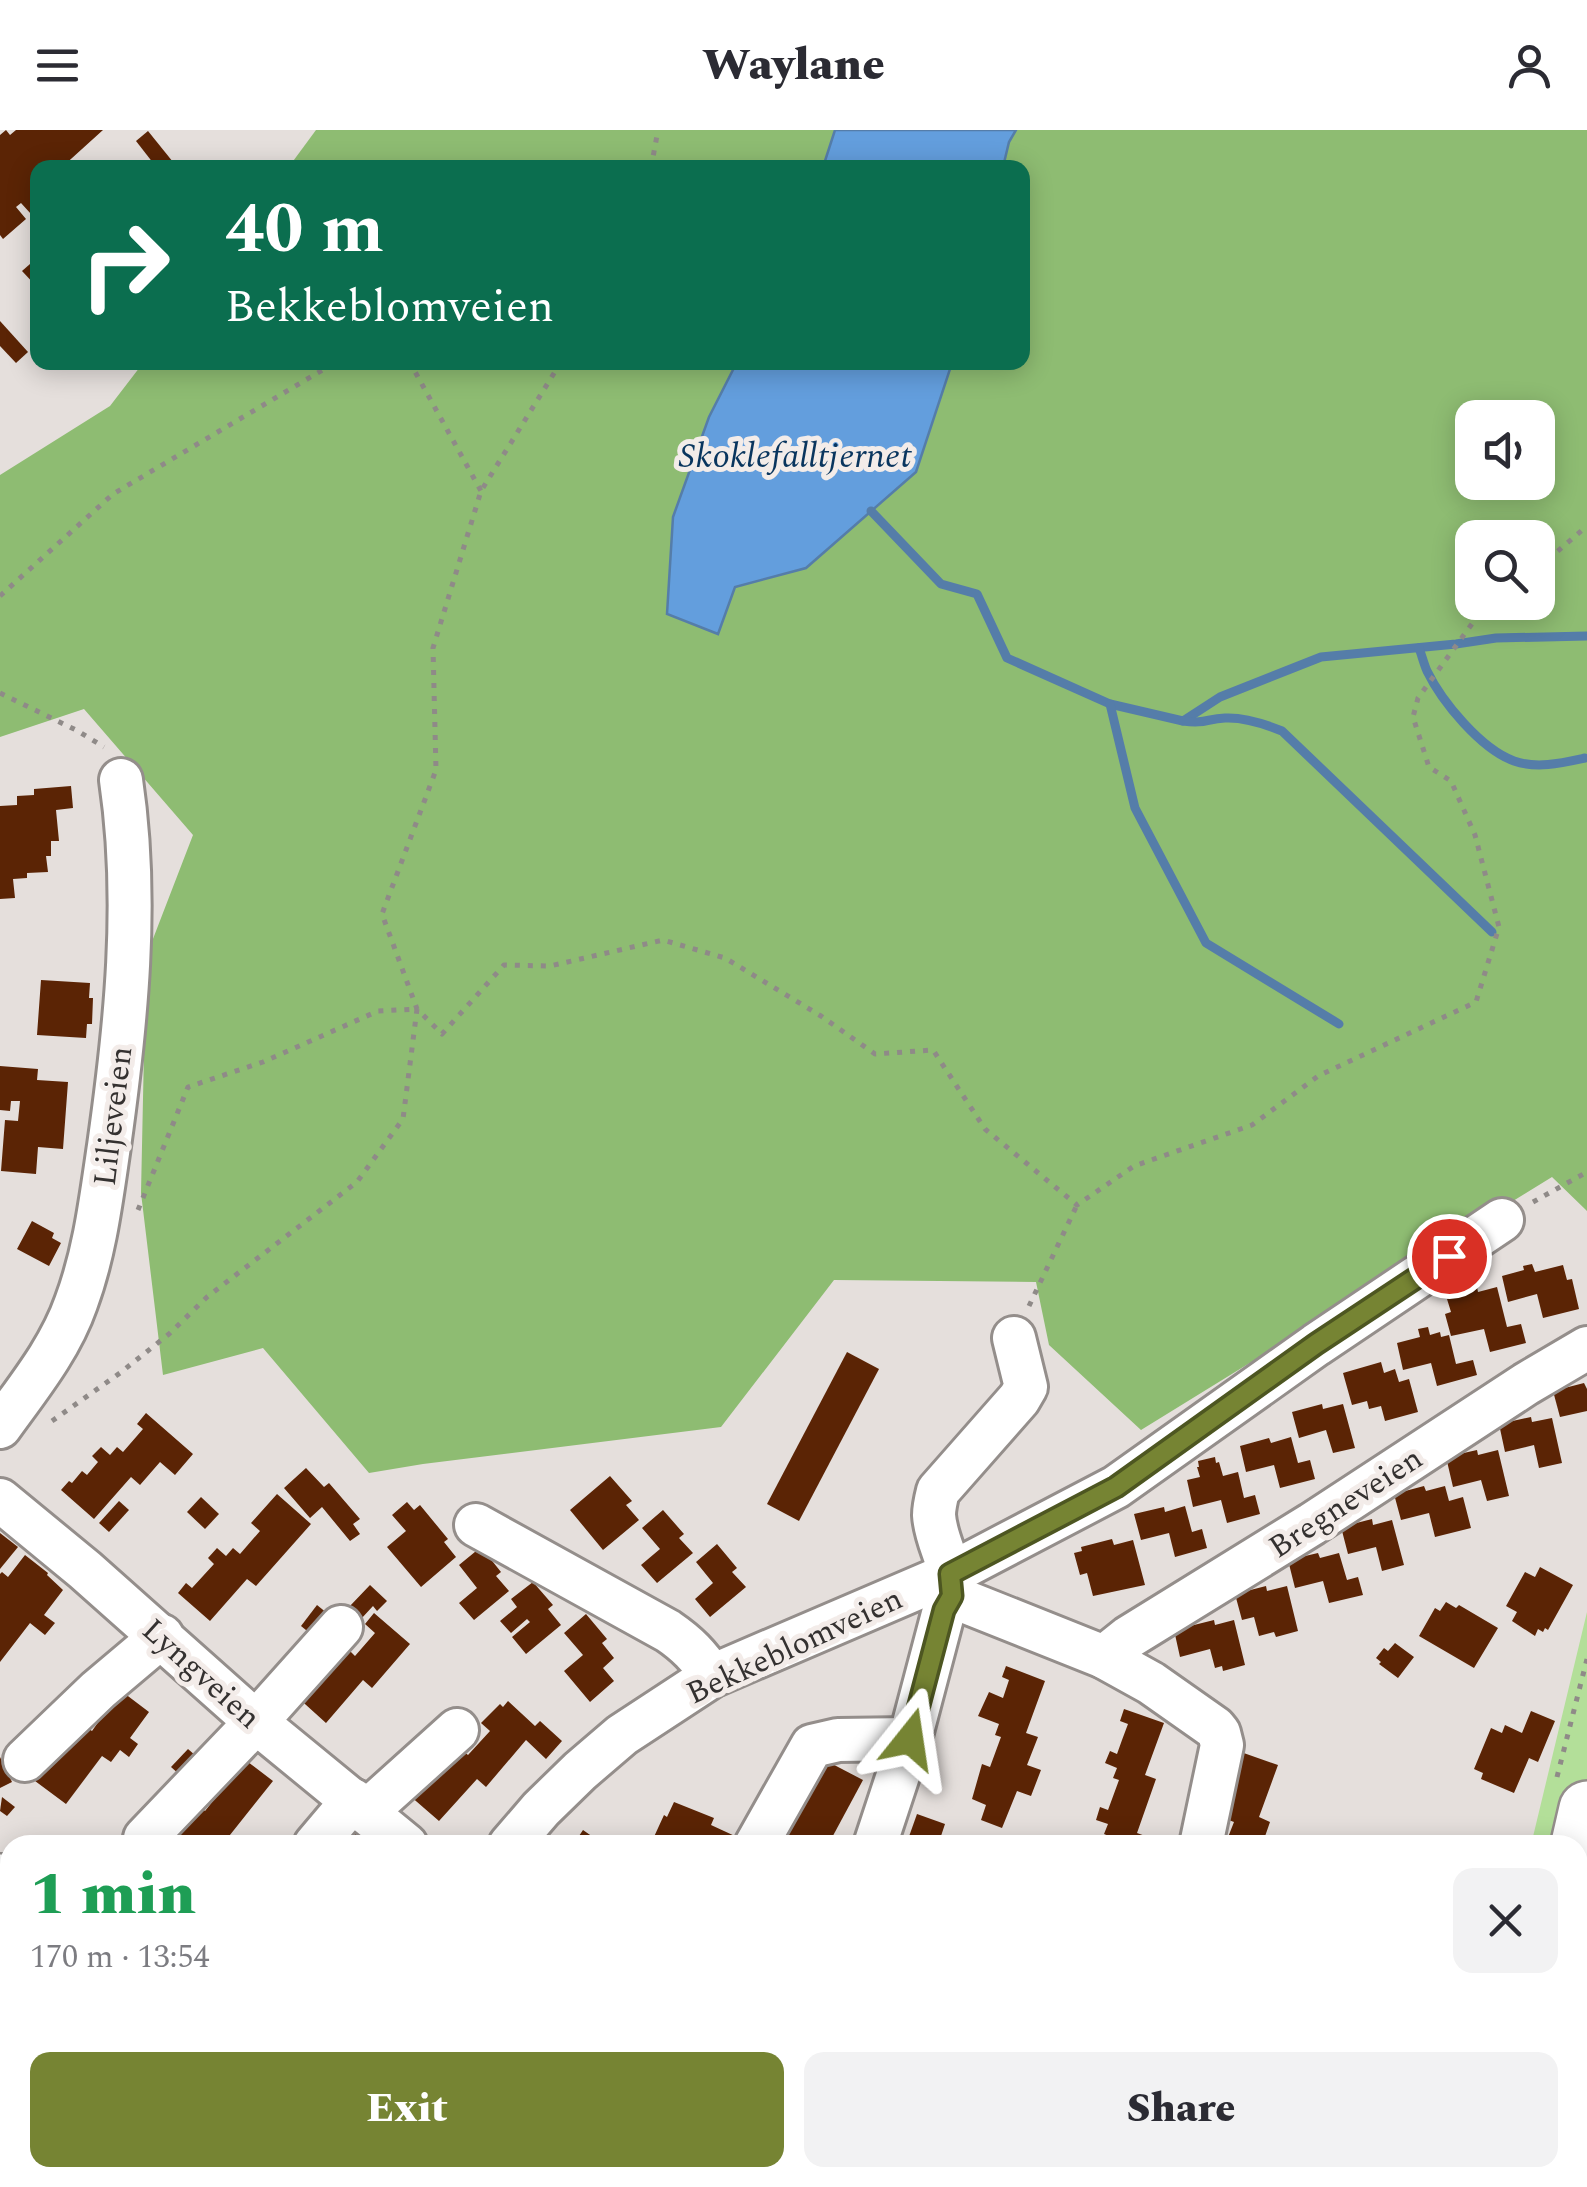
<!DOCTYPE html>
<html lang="en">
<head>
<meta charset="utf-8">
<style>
  :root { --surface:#fff; --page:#f2f2f3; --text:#2b2b33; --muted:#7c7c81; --accent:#768433 }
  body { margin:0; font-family:Spectral,serif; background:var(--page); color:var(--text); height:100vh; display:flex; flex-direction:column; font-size:38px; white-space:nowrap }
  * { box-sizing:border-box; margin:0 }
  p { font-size:32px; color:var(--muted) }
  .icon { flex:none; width:55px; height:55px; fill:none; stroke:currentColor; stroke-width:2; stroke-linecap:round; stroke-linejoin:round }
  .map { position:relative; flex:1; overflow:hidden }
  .details { position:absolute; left:0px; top:1705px; width:1588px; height:352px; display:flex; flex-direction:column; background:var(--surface); border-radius:30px 30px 0 0; box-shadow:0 5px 25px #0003 }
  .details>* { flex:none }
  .hud { position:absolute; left:30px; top:30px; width:1000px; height:210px; border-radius:20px; box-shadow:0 5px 25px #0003; background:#0b6e4f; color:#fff; overflow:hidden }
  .buttons { position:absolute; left:1455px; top:270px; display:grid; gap:20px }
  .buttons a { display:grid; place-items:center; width:100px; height:100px; border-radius:20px; background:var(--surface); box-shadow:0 5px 25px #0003; font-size:50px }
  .pin { position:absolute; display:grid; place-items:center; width:85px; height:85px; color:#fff; margin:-42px; border:5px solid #fff; border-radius:50%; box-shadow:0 2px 10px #0007 }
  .me { position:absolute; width:110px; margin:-55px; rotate:15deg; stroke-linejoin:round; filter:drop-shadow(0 0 8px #0008) }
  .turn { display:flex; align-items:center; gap:35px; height:210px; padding:0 30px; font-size:45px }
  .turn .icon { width:130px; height:130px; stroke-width:2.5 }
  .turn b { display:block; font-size:70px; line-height:85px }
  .round { display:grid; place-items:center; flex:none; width:105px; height:105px; border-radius:20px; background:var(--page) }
  .head { display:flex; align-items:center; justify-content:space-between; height:170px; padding:0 30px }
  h1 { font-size:60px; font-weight:800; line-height:75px; color:#1e9e55 }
  .button { display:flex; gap:20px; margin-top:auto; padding:20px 30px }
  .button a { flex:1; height:115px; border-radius:20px; background:var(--accent); color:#fff; font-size:40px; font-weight:800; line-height:115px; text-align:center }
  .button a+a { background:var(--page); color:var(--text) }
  header { display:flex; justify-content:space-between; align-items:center; height:130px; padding:0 30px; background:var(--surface); font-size:45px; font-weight:800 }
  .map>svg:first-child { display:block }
  .green { fill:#b3df99 }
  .forest { fill:#8ebc72; fill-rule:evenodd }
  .water { fill:#639edd; stroke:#557da9; stroke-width:2.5 }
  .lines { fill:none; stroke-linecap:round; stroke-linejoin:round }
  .stream { stroke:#557da9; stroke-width:9 }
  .building { fill:#5b2405 }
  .minor-casing { stroke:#948e8b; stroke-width:48 }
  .major-casing { stroke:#948e8b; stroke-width:60 }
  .path { stroke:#8f8a88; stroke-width:5; stroke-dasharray:5 8; stroke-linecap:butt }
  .minor { stroke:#fff; stroke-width:42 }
  .major { stroke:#fff; stroke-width:55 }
  .route-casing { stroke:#4d5621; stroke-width:25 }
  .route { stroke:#768433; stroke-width:18 }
  .labels { text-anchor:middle; stroke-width:10; stroke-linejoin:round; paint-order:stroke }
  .street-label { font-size:32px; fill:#343130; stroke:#f3ece9 }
  .water-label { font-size:35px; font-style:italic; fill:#09355e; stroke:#f3ece9 }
</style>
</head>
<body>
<header><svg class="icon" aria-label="menu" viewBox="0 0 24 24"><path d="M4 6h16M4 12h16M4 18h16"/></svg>Waylane<svg class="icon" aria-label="person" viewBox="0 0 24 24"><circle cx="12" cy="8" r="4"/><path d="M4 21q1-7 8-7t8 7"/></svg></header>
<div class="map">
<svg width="1587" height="2057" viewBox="0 0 1587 2057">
  <rect width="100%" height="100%" fill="#e5dfdc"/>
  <polygon class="green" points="1587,1482 1587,1847 1578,1902 1578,1715 1531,1715"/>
  <g class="forest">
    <polygon points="316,0 835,0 823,37 288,38"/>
    <path d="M 1016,0 L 1587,0 L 1587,1081 L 1552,1047 L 1141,1300 L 1049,1215 L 1036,1152 L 834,1150 L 721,1297 L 423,1334 L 369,1343 L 263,1218 L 163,1245 L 141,1063 L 146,827 L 193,705 L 84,579 L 0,607 L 0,345 L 110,276 L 143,233 L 737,233 L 709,287 L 673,387 L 667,483 L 735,457 L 806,438 L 916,342 L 952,233 L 1022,232 L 1022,38 L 1003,37 L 1009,12 ZM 1472,288 L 1538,288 L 1538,352 L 1472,352 ZM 1472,408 L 1538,408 L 1538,472 L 1472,472 Z"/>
  </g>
  <g class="water">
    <polygon points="835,0 1016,0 1009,12 1003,37 823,37"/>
    <polygon points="737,232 952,233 916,342 806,438 735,457 718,504 667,484 673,387 709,287"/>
  </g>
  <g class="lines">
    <g class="stream">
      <polyline points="871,381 941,454 977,464 1007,528 1110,574 1183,591 1220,567 1321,527 1456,514 1496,508 1587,506"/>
      <path d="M 1419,518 C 1422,526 1424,534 1427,541 C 1442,572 1481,619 1514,631 C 1537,639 1562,633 1585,628"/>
      <polyline points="1110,574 1135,678 1206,813 1339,894"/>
      <path d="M 1183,591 C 1205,594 1206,589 1225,588 C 1244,587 1265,594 1282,601 L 1492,802"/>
    </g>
  </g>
  <g class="building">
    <polygon points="6,0 10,5 16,0 103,0 61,38 38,38 38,79 31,84 21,73 16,77 26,89 3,109 0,105 0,5"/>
    <polygon points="148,1 173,32 167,38 157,38 136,11"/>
    <polygon points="38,127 38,158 22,141"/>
    <polygon points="0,191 28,222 16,233 0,216"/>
    <polygon points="71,656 73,678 56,680 59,711 51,711 51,726 46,726 48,742 27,743 27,748 13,749 15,768 0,769 0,676 17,675 17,666 34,665 34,659"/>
    <polygon points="41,850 90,853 89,868 93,868 92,894 87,894 86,908 37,905"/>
    <polygon points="0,936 38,939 37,950 68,952 63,1019 38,1017 36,1044 1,1041 5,990 18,991 20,971 11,971 10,981 0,980"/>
    <polygon points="32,1091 54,1103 52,1108 61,1113 49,1136 17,1119"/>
    <polygon points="1532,1134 1535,1142 1563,1135 1567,1150 1572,1149 1579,1179 1543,1188 1537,1164 1508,1172 1502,1146 1524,1140 1523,1136"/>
    <polygon points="1477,1157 1478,1162 1497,1157 1507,1197 1521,1194 1526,1213 1490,1222 1484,1199 1451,1206 1445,1184 1451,1182 1447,1169 1461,1165 1460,1161"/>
    <polygon points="1428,1197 1430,1205 1440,1202 1441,1207 1449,1205 1456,1234 1473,1230 1477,1245 1437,1256 1431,1233 1403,1240 1397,1213 1420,1207 1418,1199"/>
    <polygon points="847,1222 879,1239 799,1391 767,1374"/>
    <polygon points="1381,1232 1384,1243 1395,1239 1399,1252 1409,1249 1418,1282 1385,1291 1381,1276 1369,1279 1367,1271 1352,1275 1343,1243"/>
    <polygon points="1584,1253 1587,1259 1587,1281 1560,1287 1553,1261"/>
    <polygon points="1322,1274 1323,1279 1343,1274 1355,1318 1333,1323 1326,1300 1299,1308 1292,1282"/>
    <polygon points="146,1283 193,1324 175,1345 160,1332 140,1355 131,1347 94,1389 61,1360 69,1351 72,1353 82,1341 87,1345 98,1332 92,1326 101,1317 110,1325 117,1317 123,1322 143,1299 137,1294"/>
    <polygon points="1531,1287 1532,1292 1552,1288 1562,1333 1539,1338 1534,1315 1505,1322 1499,1294"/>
    <polygon points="1291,1307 1298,1333 1310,1330 1315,1349 1280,1358 1274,1335 1246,1342 1240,1316 1269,1308 1271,1313"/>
    <polygon points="1477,1320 1478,1325 1498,1320 1509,1366 1487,1371 1481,1350 1453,1357 1446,1327"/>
    <polygon points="1215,1327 1216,1333 1219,1332 1223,1346 1238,1342 1244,1368 1255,1365 1260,1384 1227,1393 1221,1370 1193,1377 1187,1350 1200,1347 1197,1337 1199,1337 1198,1331"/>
    <polygon points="306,1338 324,1357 329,1353 360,1389 353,1394 360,1404 350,1411 322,1377 310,1388 284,1358"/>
    <polygon points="610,1346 632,1371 626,1375 639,1390 603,1420 570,1380"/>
    <polygon points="1424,1356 1426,1361 1445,1356 1449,1371 1463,1367 1471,1398 1435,1407 1429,1383 1401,1390 1394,1364"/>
    <polygon points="277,1364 311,1394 256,1456 247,1449 210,1491 178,1463 186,1453 192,1458 214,1434 208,1428 217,1418 226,1426 233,1418 240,1424 260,1401 251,1393"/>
    <polygon points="201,1367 219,1384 205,1399 187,1382"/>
    <polygon points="119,1371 129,1380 109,1402 99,1393"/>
    <polygon points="407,1372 414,1380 420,1375 448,1409 444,1412 456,1427 421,1457 387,1417 406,1401 392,1385"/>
    <polygon points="1185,1376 1192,1402 1202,1399 1207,1418 1175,1427 1169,1403 1141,1410 1134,1384 1164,1377 1165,1382"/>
    <polygon points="663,1380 684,1404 679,1408 693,1423 657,1453 641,1435 660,1419 642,1398"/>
    <polygon points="1372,1389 1373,1395 1392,1390 1404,1435 1382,1441 1376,1417 1348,1424 1341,1397"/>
    <polygon points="0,1403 18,1417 0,1439"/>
    <polygon points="1112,1409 1114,1415 1133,1410 1145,1455 1093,1466 1087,1443 1080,1445 1074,1423 1082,1421 1081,1417"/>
    <polygon points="717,1414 737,1438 732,1442 746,1457 710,1487 695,1469 713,1453 696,1432"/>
    <polygon points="481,1417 501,1442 496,1446 509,1461 474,1490 459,1473 477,1458 459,1435"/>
    <polygon points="1318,1423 1320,1428 1339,1423 1347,1450 1358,1447 1363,1465 1329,1473 1323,1451 1295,1458 1288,1430"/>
    <polygon points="25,1425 48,1443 47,1445 63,1460 44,1485 55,1493 45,1505 30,1493 0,1532 0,1444 2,1442 8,1447"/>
    <polygon points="1540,1437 1573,1455 1548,1500 1545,1498 1543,1502 1538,1499 1535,1506 1512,1491 1517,1482 1506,1476 1525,1442 1535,1447"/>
    <polygon points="533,1452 553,1475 548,1479 561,1495 526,1524 512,1507 530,1492 527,1489 511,1503 500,1491 517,1477 511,1469"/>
    <polygon points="370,1455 387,1471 377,1481 373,1476 361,1489 349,1477"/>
    <polygon points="1266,1456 1267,1461 1287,1456 1298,1501 1276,1507 1274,1502 1259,1506 1254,1487 1242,1490 1235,1464"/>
    <polygon points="1446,1472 1456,1478 1459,1475 1498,1498 1474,1538 1419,1506 1435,1478 1440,1481"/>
    <polygon points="317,1475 333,1488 317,1509 301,1496"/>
    <polygon points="374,1483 410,1514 372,1558 363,1550 326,1593 295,1565 332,1521 343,1530 350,1521 355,1526 375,1503 365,1494"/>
    <polygon points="586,1484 607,1509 602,1513 614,1528 603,1538 614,1551 590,1572 564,1541 583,1525 564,1503"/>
    <polygon points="1214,1490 1215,1495 1234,1490 1245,1535 1223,1541 1222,1536 1215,1538 1210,1519 1180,1527 1174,1500"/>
    <polygon points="1395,1513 1414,1527 1398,1548 1379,1534 1381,1532 1376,1528 1384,1518 1388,1521"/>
    <polygon points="1006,1536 1045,1551 1026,1603 1038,1607 1027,1635 1041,1640 1031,1666 1017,1661 1002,1698 981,1690 986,1675 972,1669 982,1634 990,1637 1001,1607 995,1605 999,1594 978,1586 989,1562 1003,1568 1009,1550 1002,1547"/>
    <polygon points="116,1557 149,1582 130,1608 138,1614 129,1627 120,1620 111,1632 102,1626 66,1674 31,1648 39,1637 46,1642 67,1613 85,1596 92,1601 113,1571"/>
    <polygon points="508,1571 535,1596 540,1591 562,1611 546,1629 526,1610 486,1657 477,1649 439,1691 409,1665 463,1621 468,1625 490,1601 481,1593 500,1574 503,1577"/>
    <polygon points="1124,1579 1164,1593 1145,1645 1156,1649 1137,1703 1148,1707 1145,1715 1108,1715 1111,1707 1104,1704 1108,1694 1096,1690 1100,1677 1108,1680 1119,1650 1113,1648 1117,1638 1105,1633 1110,1621 1117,1624 1122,1610 1128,1594 1120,1591"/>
    <polygon points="1531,1581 1555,1591 1538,1632 1529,1628 1514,1663 1481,1649 1483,1643 1474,1639 1491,1598 1502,1603 1505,1595 1522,1603"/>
    <polygon points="188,1619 204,1633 188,1652 171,1637"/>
    <polygon points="1238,1621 1278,1635 1259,1687 1270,1692 1262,1715 1225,1715 1234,1692 1226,1689 1231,1666 1242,1635 1234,1632"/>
    <polygon points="817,1626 863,1650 828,1715 780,1715"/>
    <polygon points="0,1627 12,1652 0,1658"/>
    <polygon points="244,1629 273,1651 222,1715 213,1709 208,1715 164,1715 197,1674 205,1681 224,1657 216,1651"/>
    <polygon points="2,1667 15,1677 7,1686 0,1681"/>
    <polygon points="674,1672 714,1688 711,1695 737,1707 733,1715 667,1715 653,1709 664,1685 667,1687"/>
    <polygon points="917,1684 945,1694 938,1715 906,1715"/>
    <polygon points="358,1698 381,1715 345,1715"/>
    <polygon points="583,1700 603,1714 606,1709 616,1715 573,1715"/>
    <polygon points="0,1797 10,1802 7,1813 10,1814 10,1821 8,1826 0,1823"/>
    <polygon points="2,1839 10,1843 8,1983 0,1979 0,1887 7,1872 0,1868 0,1845"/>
    <polygon points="341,2048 386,2048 382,2057 343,2057"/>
    <polygon points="1093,2048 1179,2048 1182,2057 1085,2057 1084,2052"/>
    <polygon points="1310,2048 1396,2048 1400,2057 1291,2057"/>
  </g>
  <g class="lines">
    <defs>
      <g id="minor">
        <path d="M 0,1297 C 28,1258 60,1219 76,1173 C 95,1122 101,1070 109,1016 C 126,896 139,771 121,650"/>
        <polyline points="0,1370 85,1440 256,1592 406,1715"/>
        <path d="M 476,1395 L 668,1501 C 687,1514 699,1526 712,1546"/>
        <polyline points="951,1466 1104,1527 1151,1553 1215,1598 1219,1603 1222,1615 1201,1715"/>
        <polyline points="1104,1527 1129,1507 1312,1394 1526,1254 1587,1218"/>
        <polyline points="25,1630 98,1560 162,1506"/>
        <polyline points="366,1682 457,1600"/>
        <polyline points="145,1708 256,1592 341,1497"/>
        <polyline points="315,1715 353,1670"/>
        <polyline points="510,1715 541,1679 580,1641 622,1605 712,1546 950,1444 1116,1357 1316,1215 1502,1090"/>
        <polyline points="756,1715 812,1616 838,1610 910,1609"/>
        <path d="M 875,1715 L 910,1609 L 944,1480 C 963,1444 936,1420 934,1385 C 934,1377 936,1369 938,1361 L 1019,1269 L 1026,1257 L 1014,1208"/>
        <polyline points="1578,1795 1587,1796"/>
        <polyline points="0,2017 10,2035"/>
        <polyline points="91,2057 96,2048"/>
        <polyline points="334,2057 338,2048"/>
        <polyline points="554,2057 562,2048"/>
        <polyline points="980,2057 991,2048"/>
        <polyline points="1245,2057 1248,2048"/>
      </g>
      <g id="major">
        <polyline points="1578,1718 1587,1679"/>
        <polyline points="0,1752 10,1757"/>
        <polyline points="662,2048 683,2057"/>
        <polyline points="1495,2057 1497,2048"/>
      </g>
    </defs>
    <use href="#minor" class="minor-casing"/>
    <use href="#major" class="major-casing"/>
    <g class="path">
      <polyline points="651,38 658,0"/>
      <polyline points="393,232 413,238 481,361"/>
      <polyline points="561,232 481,361 433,518 436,640 382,784 417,879 442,904 504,835 550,836 663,810 725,828 821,886 875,924 933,920 985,999 1077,1075 1134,1036 1252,995 1318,946 1476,872 1499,797 1475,705 1451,651 1429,637 1413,587 1418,568 1474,491 1496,472"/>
      <polyline points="1538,438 1587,396"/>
      <polyline points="0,466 113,364 336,232"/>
      <polyline points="0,563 76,600 104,617"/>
      <polyline points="1533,1072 1587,1042"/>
      <polyline points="138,1080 188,957 263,932 378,881 417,879"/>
      <polyline points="1029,1176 1077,1075"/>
      <polyline points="52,1291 120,1243 169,1204 207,1167 357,1052 403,989 417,879"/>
      <polyline points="1557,1647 1587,1529"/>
      <polyline points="0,1833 10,1830"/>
      <polyline points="1578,1908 1587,1904"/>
      <polyline points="1062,2048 1064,2057"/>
    </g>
    <use href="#minor" class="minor"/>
    <use href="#major" class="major"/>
  </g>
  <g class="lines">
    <defs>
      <polyline id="route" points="910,1609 944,1480 952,1466 950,1444 1116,1357 1316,1214 1449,1126"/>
    </defs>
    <use href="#route" class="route-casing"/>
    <use href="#route" class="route"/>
  </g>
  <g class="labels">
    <g class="street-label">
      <text transform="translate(112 986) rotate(-83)" y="11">Liljeveien</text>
      <text transform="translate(1345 1372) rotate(-33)" y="11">Bregneveien</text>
      <text transform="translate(794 1515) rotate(-25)" y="11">Bekkeblomveien</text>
      <text transform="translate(202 1543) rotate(42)" y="11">Lyngveien</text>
    </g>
    <g class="water-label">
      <text x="795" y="337">Skoklefalltjernet</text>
    </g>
  </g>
</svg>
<div class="buttons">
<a><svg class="icon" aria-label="sound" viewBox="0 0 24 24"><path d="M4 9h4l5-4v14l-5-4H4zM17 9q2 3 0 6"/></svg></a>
<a><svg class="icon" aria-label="search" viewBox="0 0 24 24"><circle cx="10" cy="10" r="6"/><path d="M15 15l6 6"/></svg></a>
</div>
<div class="pin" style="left:1449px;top:1126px;background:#d93025"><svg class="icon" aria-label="arrive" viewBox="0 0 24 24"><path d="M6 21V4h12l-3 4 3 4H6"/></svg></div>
<svg class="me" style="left:910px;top:1609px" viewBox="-20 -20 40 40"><path d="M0-17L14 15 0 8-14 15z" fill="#768433" stroke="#fff" stroke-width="4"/></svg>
<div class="hud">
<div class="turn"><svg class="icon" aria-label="right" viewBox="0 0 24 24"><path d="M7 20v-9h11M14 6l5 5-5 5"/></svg><div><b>40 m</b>Bekkeblomveien</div></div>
</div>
<section class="details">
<div class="head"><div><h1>1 min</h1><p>170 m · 13:54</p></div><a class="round"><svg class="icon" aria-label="close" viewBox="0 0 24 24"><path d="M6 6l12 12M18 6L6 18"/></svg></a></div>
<div class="button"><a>Exit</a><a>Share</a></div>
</section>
</div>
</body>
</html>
